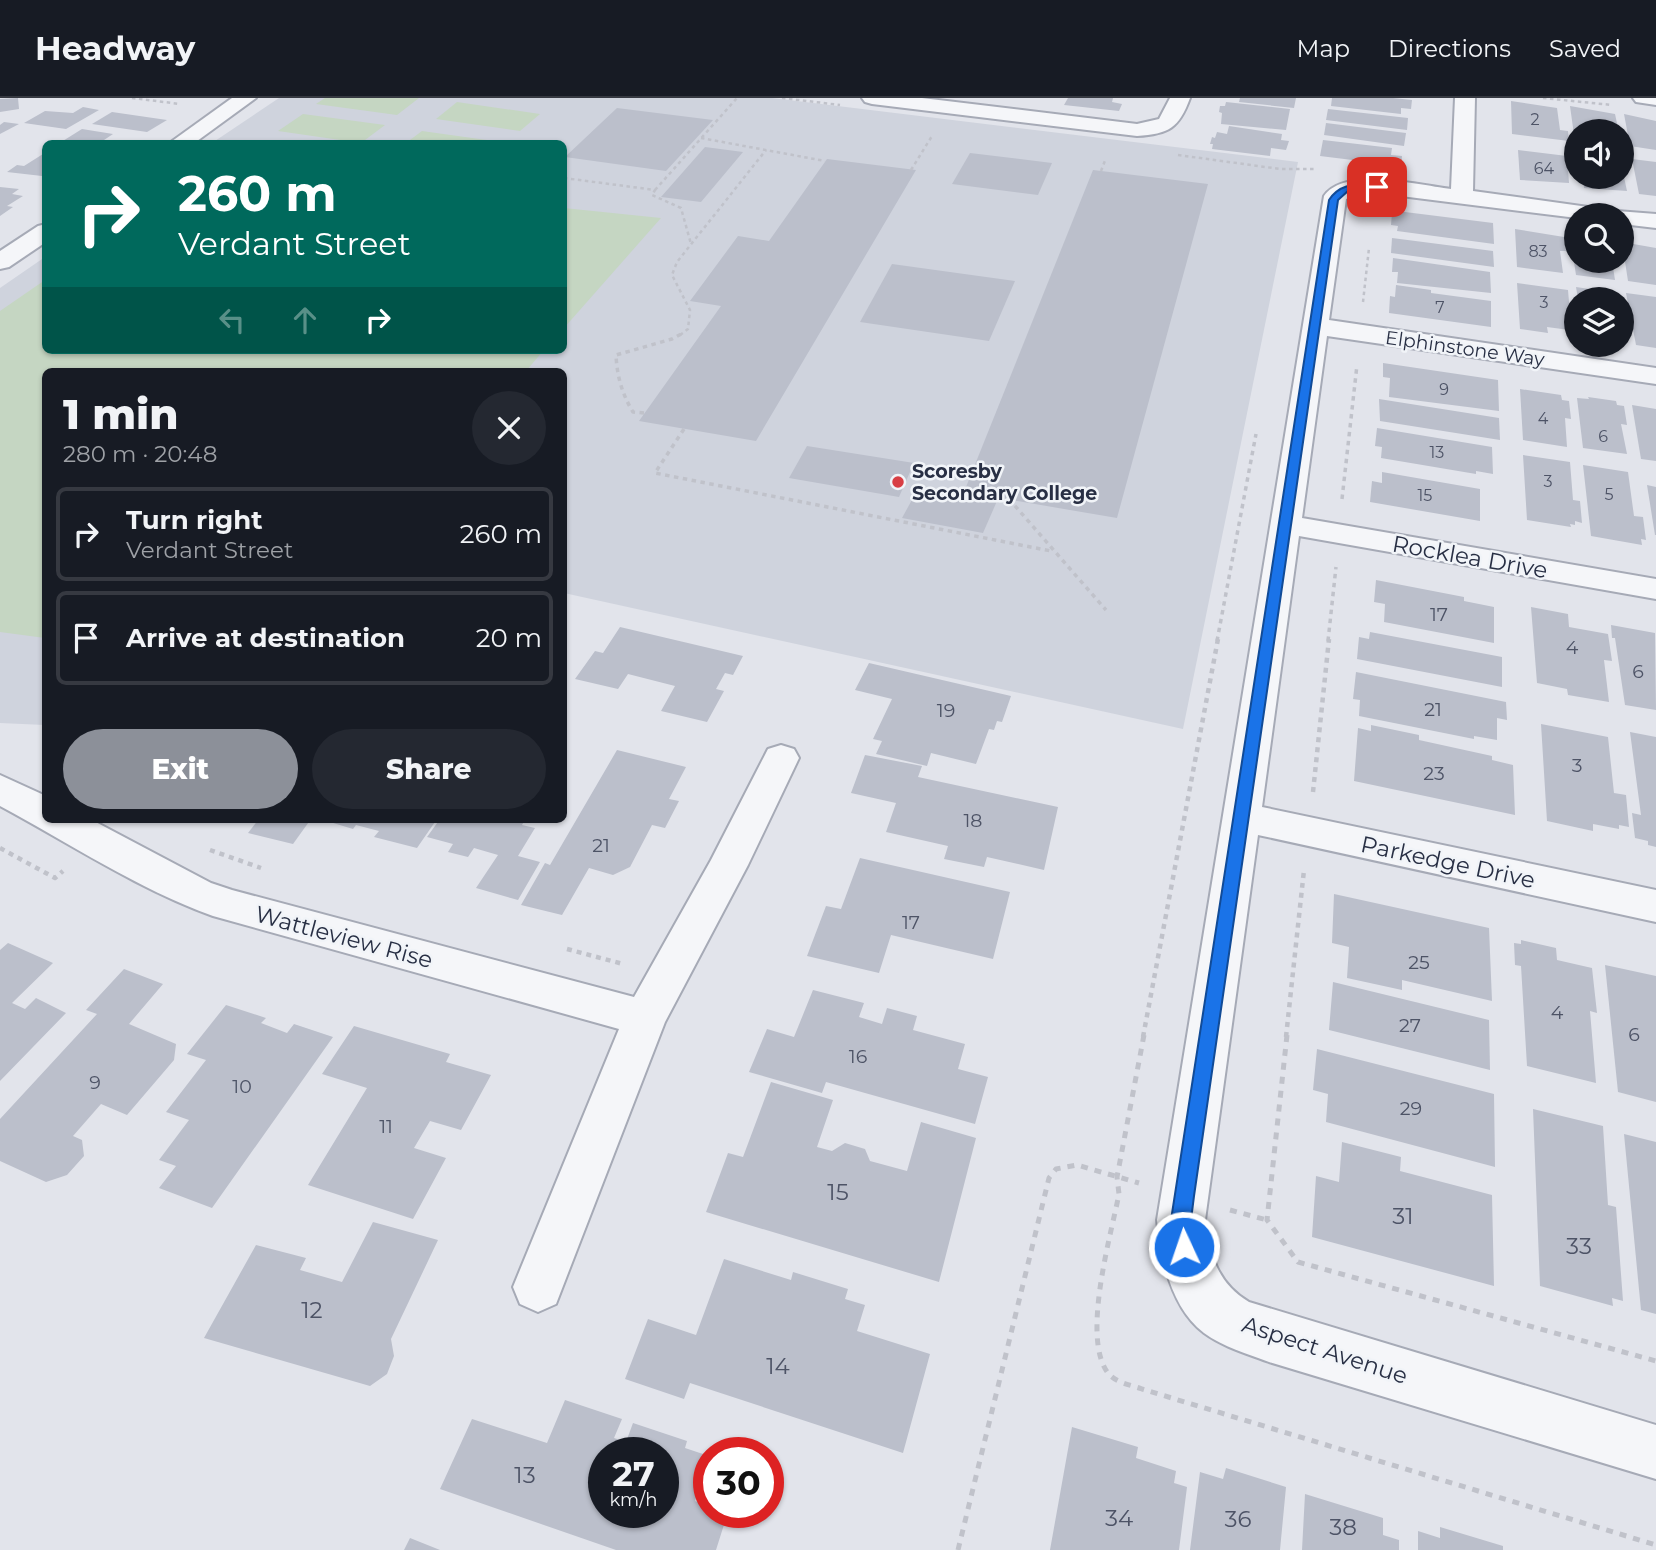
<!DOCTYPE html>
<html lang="en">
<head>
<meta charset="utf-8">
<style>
  :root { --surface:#171b24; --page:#242831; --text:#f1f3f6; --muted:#9ea1a6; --line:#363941; --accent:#8c9099 }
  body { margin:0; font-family:Montserrat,sans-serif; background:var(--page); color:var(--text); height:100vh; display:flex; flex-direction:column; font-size:26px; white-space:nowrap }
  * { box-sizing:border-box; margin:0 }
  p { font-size:23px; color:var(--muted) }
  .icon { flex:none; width:38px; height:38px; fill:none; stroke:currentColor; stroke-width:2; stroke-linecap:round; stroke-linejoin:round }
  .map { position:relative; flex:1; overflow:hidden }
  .panel { position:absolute; left:42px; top:270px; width:525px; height:455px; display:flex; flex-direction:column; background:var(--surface); border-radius:10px; box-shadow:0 2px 5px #0004 }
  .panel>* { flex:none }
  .top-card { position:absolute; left:42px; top:42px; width:525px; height:214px; border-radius:10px; box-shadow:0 2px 5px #0004; background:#00695c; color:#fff; overflow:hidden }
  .tools { position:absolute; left:1564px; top:21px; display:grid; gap:14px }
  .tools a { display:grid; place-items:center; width:70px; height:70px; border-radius:50%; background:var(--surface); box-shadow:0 2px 5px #0004; font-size:35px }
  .speed { position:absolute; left:588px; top:1339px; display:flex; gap:14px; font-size:35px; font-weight:700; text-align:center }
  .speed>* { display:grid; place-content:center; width:91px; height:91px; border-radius:50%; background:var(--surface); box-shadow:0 2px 5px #0004; line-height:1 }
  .speed small { font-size:18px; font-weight:400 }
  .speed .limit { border:10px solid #d22; background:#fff; color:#111 }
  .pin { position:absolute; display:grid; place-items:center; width:60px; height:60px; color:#fff; margin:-30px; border-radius:14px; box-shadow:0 4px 10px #0006 }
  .me { position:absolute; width:77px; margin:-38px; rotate:357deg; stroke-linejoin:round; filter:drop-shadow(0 0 5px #0008) }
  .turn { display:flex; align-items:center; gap:24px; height:147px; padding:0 21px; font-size:32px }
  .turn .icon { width:91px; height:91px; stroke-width:2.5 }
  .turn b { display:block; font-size:49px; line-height:60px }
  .lanes { display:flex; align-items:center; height:66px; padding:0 21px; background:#0003; justify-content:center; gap:35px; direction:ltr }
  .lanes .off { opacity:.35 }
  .round { display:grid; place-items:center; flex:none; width:74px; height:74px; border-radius:37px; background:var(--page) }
  .summary { display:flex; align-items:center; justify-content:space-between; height:119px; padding:0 21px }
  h1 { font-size:42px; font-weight:800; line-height:52px }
  .cta { display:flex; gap:14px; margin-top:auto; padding:14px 21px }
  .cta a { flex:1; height:80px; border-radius:42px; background:var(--accent); color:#fff; font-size:28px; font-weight:800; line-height:80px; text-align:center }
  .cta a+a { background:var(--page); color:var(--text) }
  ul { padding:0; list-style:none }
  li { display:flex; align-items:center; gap:21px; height:94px; margin:0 14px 10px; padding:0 7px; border:4px solid var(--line); border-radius:10px }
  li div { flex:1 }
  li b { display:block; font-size:26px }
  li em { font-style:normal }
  header { display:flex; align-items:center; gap:42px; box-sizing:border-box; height:98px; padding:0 35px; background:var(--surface); border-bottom:2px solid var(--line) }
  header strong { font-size:33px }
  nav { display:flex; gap:38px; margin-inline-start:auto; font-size:24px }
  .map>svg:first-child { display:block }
  .built { fill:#cfd3dd }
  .green { fill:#c5d6c2 }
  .building { fill:#bbbfcb; fill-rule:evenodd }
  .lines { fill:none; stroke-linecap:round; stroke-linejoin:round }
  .minor-casing { stroke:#a6aab6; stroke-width:4 }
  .path-far3 { stroke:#c0c2ca; stroke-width:2.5; stroke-dasharray:3.5 3.5; stroke-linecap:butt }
  .path-far2 { stroke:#c0c2ca; stroke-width:3.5; stroke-dasharray:4.5 4.5; stroke-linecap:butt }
  .path-far1 { stroke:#c0c2ca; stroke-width:4.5; stroke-dasharray:5 5; stroke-linecap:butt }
  .path { stroke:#c0c2ca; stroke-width:5; stroke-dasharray:7 7; stroke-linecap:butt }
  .minor { fill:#f5f6f9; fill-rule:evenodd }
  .route { fill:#1a73e8; stroke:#114b97; stroke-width:2 }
  .poi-dot { fill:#d83e44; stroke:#f1f4f8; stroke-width:2.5 }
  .labels { text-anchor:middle; stroke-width:5; stroke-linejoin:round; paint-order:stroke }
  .far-number-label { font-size:16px; fill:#4d5366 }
  .far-street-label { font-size:19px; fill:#282f44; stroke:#f1f4f8 }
  .far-poi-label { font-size:19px; font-weight:bold; fill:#282f44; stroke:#f1f4f8; text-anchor:start }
  .number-label { font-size:19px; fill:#4d5366 }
  .street-label { font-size:23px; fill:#282f44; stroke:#f1f4f8 }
  .near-number-label { font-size:23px; fill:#4d5366 }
</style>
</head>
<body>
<header>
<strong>Headway</strong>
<nav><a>Map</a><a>Directions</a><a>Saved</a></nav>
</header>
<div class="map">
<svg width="1656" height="1452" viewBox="0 0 1656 1452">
  <rect width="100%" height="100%" fill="#e2e4eb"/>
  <polygon class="built" points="279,0 772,0 1298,64 1183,631 564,495 564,273 46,273 45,627 0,625 0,190 45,159 46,252 564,252 564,46 212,45"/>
  <g class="green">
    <polygon points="325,0 419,0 397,17 316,6"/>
    <polygon points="457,4 540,16 520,33 436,21"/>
    <polygon points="303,16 385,27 361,45 278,33"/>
    <polygon points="422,33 508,45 406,45"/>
    <polygon points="564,110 661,120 564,230"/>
    <polygon points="45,182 46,252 544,252 526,273 46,273 45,540 0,534 0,213"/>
  </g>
  <g class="building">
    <polygon points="18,0 19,11 0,14 0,1"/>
    <polygon points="1068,0 1113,0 1112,4 1122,6 1119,13 1064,7"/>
    <polygon points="1240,0 1296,0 1294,10 1239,4"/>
    <polygon points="1332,0 1393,0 1412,2 1411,11 1401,10 1401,16 1331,8"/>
    <polygon points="1511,3 1557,10 1560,32 1568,33 1569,43 1512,36"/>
    <polygon points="1226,4 1290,11 1286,32 1221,26 1222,15 1219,14 1220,8 1225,8"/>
    <polygon points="1570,8 1615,16 1618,30 1614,30 1614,33 1577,33 1575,44"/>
    <polygon points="83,9 99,12 66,31 24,25 45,13 73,15"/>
    <polygon points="617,10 713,22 666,73 565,59"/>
    <polygon points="1328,11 1408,20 1407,32 1326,22"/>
    <polygon points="112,14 167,22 147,34 92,26"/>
    <polygon points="1624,16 1656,23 1656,52 1630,48"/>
    <polygon points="4,24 19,26 0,36 0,27"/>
    <polygon points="1326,25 1406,35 1404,48 1324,37"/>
    <polygon points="1229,28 1282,36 1281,42 1289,43 1286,52 1271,50 1270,58 1212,51 1213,46 1210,46 1212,39 1215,40 1217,34 1227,36"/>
    <polygon points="82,31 113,36 98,46 58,46"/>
    <polygon points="1323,42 1392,50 1391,57 1402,58 1401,68 1320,58"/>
    <polygon points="705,49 743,54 701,104 661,99"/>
    <polygon points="1518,52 1567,58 1569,85 1520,82"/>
    <polygon points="970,55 1052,65 1038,97 952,86"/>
    <polygon points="43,56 46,75 42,78 7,74 17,67 24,68"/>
    <polygon points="827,61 916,72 756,343 639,323 721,208 690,203 738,138 769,143"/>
    <polygon points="1632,61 1656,64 1656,98 1639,96"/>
    <polygon points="1093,72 1208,86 1117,420 964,394"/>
    <polygon points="1583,79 1624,79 1627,93 1584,90"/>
    <polygon points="0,89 19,91 12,96 23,98 7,108 13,109 0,118"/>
    <polygon points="1397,113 1493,125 1494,146 1397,133 1398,128 1391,127 1392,115 1397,116"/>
    <polygon points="1515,131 1564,139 1566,153 1560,153 1563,175 1517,169"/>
    <polygon points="1570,138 1577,139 1577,163 1612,163 1615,182 1576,177"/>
    <polygon points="1392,140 1493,153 1494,169 1391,155"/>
    <polygon points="1622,144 1656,150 1656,187 1628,183"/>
    <polygon points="1393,160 1490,174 1491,195 1397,185 1398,174 1392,174"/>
    <polygon points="892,166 1015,183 989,243 860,224"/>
    <polygon points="1517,185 1568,192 1570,216 1575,217 1577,233 1547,229 1548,235 1520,231"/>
    <polygon points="1396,187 1431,192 1431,195 1491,203 1491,229 1389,215 1390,198 1395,199"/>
    <polygon points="1576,189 1617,195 1618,201 1578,201"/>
    <polygon points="1626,195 1656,199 1656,250 1636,247"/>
    <polygon points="1383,265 1498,282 1499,313 1389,299 1390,280 1383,279"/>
    <polygon points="1520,291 1561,297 1562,302 1569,303 1571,321 1565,320 1567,349 1523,342"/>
    <polygon points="1588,299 1616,303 1617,307 1624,308 1627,327 1621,326 1627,356 1583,350 1577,300 1589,301"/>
    <polygon points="1379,301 1499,320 1500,342 1380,323"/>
    <polygon points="1632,307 1656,311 1656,363 1641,361"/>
    <polygon points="1377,330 1492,349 1493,376 1476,373 1476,376 1381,360 1382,349 1375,348"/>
    <polygon points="807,348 914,365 899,399 789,380"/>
    <polygon points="1523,357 1570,364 1573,402 1580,403 1582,425 1575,423 1575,427 1570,426 1571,429 1527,422"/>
    <polygon points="1583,367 1628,374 1634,418 1643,419 1646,442 1641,441 1642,447 1591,438"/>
    <polygon points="1382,374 1480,391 1480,423 1370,404 1372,383 1382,385"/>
    <polygon points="1647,387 1656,389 1656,437 1655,437"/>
    <polygon points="919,389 997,403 983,435 902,420"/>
    <polygon points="1376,482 1464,499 1464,503 1494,509 1494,545 1384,524 1385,506 1374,504"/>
    <polygon points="1531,509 1568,516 1569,529 1608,536 1612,563 1604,562 1609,604 1568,597 1567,591 1537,585"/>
    <polygon points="1611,527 1655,535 1656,612 1625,607 1615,540 1612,540"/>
    <polygon points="620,529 743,558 733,577 725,575 716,591 724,593 707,624 661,613 675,588 628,576 618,591 575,581 595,553 603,555"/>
    <polygon points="1370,534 1502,559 1502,589 1357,561 1359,539 1369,541"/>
    <polygon points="869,565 1011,598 1002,624 997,623 994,632 989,631 976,666 931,655 927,668 876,656 882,643 873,641 892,601 855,592"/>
    <polygon points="1356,574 1506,604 1507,622 1497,620 1497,642 1474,638 1474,641 1359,618 1360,602 1353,601"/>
    <polygon points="1541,626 1608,639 1614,695 1626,697 1629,729 1619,727 1619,731 1593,726 1593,733 1547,723"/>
    <polygon points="1371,627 1419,637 1419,642 1492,658 1492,662 1513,667 1515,717 1354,683 1358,630 1371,633"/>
    <polygon points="1630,634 1656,639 1656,749 1648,747 1648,743 1635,740 1632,715 1641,717"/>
    <polygon points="617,652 686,669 669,701 679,703 665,730 652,727 630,769 613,777 589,770 562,817 521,807 545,765 550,767"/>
    <polygon points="865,657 922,668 918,679 1058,709 1044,772 987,759 984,769 944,761 948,748 886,734 896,705 851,695"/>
    <polygon points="259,721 311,721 293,746 248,735"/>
    <polygon points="320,721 437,721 417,750 374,739 379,733 356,727 353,731"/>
    <polygon points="440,721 525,721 522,727 535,730 518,758 540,764 518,802 476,790 498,757 474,750 468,759 448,754 453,746 427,739"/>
    <polygon points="860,760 1010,794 993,861 891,837 879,875 807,858 826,808 841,811"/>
    <polygon points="1334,796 1489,830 1492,903 1402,882 1402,892 1347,880 1349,849 1332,845"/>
    <polygon points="1521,842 1556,850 1557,862 1592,870 1597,915 1590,913 1596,985 1527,968 1521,868 1515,867 1514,845 1521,846"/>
    <polygon points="8,845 53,865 12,905 25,911 36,900 66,915 0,983 0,852"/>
    <polygon points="1605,867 1656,878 1656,1004 1618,994"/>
    <polygon points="124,871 163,886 129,926 176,946 174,962 127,1017 101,1006 73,1038 82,1042 84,1058 67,1077 46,1084 0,1063 0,1021 97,916 86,912"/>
    <polygon points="1333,884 1489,922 1490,972 1329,932"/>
    <polygon points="813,892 864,905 859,919 882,926 887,910 917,918 913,932 965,946 958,971 988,979 975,1026 826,984 822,995 749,974 767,931 794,939"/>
    <polygon points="226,907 266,920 261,925 287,935 294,926 333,939 212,1110 159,1090 176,1068 159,1062 189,1022 166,1014 206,962 187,956"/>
    <polygon points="354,928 450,956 446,964 491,977 461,1032 430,1023 414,1050 446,1060 413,1121 308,1087 367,990 322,976"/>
    <polygon points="1317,951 1494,996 1495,1069 1326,1024 1328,996 1313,992"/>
    <polygon points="771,984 833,1002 817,1049 832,1053 845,1045 865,1051 870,1063 907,1073 921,1024 976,1040 939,1184 706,1114 728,1055 743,1059"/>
    <polygon points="1533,1011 1603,1028 1608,1107 1616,1109 1623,1203 1612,1200 1613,1208 1540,1188"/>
    <polygon points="1624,1036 1656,1044 1656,1216 1641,1212"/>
    <polygon points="1342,1044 1401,1059 1400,1073 1492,1097 1494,1188 1312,1139 1316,1078 1339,1084"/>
    <polygon points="373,1124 438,1142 391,1241 394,1258 387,1276 370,1288 204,1240 256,1147 306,1160 300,1172 342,1184"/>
    <polygon points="724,1161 791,1182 793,1174 848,1191 845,1201 865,1207 857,1233 930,1256 903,1355 690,1285 684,1301 625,1281 648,1221 696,1237"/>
    <path d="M 565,1302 L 622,1321 L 614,1340 L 626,1344 L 633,1325 L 687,1343 L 685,1350 L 709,1358 L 695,1403 L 709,1408 L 709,1414 L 728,1414 L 716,1452 L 616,1452 L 440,1391 L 472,1321 L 547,1345 ZM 604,1354 L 663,1354 L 663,1414 L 604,1414 Z"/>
    <polygon points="1072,1329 1138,1349 1136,1360 1176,1373 1174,1385 1187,1389 1179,1452 1050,1452"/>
    <polygon points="1226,1370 1286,1389 1280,1452 1190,1452 1200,1374 1223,1381"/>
    <polygon points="1305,1396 1383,1420 1383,1437 1399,1442 1399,1452 1302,1452"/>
    <polygon points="1440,1429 1503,1448 1503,1452 1418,1452 1418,1433 1440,1440"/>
    <polygon points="410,1440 440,1452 404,1452"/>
  </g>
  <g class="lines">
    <defs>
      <g id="minor">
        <polygon points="232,0 256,0 193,46 168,46"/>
        <path d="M 862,0 L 922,0 L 1137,26 L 1159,21 L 1170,0 L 1190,0 C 1179,30 1169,36 1137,38 L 872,6 L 865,4 Z"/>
        <path d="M 1455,0 L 1475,0 L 1473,93 L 1617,113 L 1656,116 L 1656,130 L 1622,126 L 1622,117 L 1577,117 L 1577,120 L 1377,95 L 1356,96 L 1346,101 L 1329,222 L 1656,270 L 1656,286 L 1327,238 L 1302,420 L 1656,481 L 1656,501 L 1299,438 L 1262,709 L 1656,792 L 1656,824 L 1258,737 L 1205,1122 C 1210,1157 1217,1185 1249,1204 L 1656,1327 L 1656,1381 L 1269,1264 C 1248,1256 1223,1249 1204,1235 C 1171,1210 1161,1161 1157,1122 L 1324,98 C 1344,68 1420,87 1451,91 Z"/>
        <polygon points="1633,0 1656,0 1656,7 1636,4"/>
        <polygon points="46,126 46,144 9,169 0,171 0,153 38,128"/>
        <path d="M 781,647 L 794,651 L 799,660 L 748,767 L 665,924 L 556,1206 L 538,1214 L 520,1206 L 513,1189 L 619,931 L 213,818 C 138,791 69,745 0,708 L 0,677 L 46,698 L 46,721 L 90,721 L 211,785 L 232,792 L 634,899 L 711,762 L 768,651 Z"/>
      </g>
    </defs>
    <use href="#minor" class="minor-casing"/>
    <g class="path-far3">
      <polyline points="132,0 180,6"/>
      <polyline points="782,0 840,7"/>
      <polyline points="1543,0 1612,7"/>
      <polyline points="701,40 825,63"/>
      <polyline points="1178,57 1280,71 1315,71"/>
      <polyline points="911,72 932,38"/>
      <polyline points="1101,73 1106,60"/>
      <polyline points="564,80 655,92 652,97 681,110 691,146"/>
      <polyline points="655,92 737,0"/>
      <polyline points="1363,204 1369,150"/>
      <polyline points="680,237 688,231 690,212 672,177 677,164 766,52"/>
    </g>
    <g class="path-far2">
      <path d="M 644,315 L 633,314 C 622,296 617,278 616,257 L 672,241 L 683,235"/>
      <polyline points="684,331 655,375 1051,453"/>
      <polyline points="1009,401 1106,512"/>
      <polyline points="1342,401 1357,267"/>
      <polyline points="1217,543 1256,336"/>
      <polyline points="1328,543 1336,469"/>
    </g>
    <g class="path-far1">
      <polyline points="1313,694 1329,541"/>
      <polyline points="0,750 55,780 63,773"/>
      <polyline points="210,752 261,770"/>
      <polyline points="567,851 623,866"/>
      <polyline points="1143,939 1218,541"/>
      <polyline points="1286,939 1304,772"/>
    </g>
    <g class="path">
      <path d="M 1144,937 L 1117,1079 L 1119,1096 C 1111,1137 1081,1240 1108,1275 C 1116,1285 1131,1287 1142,1291 L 1656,1447"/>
      <polyline points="1287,937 1267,1122 1298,1164 1656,1263"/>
      <polyline points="1230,1112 1267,1122"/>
      <polyline points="958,1452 1049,1080 1056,1071 1077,1067 1139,1085"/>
    </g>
    <use href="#minor" class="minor"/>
  </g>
  <path class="route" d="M 1377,86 L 1381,89 L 1380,91 L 1348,93 L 1338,102 L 1194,1098 L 1191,1122 L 1194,1149 L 1191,1156 L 1184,1159 L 1177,1156 L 1171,1122 L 1329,102 C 1341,84 1357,87 1377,86 Z"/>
  <circle class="poi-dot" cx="898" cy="384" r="7"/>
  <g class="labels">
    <g class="far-number-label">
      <text x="1535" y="27">2</text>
      <text x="1544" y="76">64</text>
      <text x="1538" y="159">83</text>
      <text x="1544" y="210">3</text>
      <text x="1440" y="215">7</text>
      <text x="1444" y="297">9</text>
      <text x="1543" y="326">4</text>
      <text x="1603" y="344">6</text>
      <text x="1437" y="360">13</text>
      <text x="1548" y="389">3</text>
      <text x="1609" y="402">5</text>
      <text x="1425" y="403">15</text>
    </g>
    <g class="far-street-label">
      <text transform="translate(1465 250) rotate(8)" y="7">Elphinstone Way</text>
    </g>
    <g class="far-poi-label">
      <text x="912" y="380">Scoresby<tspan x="912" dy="22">Secondary College</tspan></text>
    </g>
    <g class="number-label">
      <text x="1439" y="523">17</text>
      <text x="1572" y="556">4</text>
      <text x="1638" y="580">6</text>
      <text x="1433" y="618">21</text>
      <text x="946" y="619">19</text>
      <text x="1577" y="674">3</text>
      <text x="1434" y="682">23</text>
      <text x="973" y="729">18</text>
      <text x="601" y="754">21</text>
      <text x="911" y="831">17</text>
      <text x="1419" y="871">25</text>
      <text x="1557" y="921">4</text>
      <text x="1410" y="934">27</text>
      <text x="1634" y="943">6</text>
      <text x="858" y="965">16</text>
      <text x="95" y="991">9</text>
      <text x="242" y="995">10</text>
      <text x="1411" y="1017">29</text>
      <text x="386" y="1035">11</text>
    </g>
    <g class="street-label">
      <text transform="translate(1470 459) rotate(10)" y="8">Rocklea Drive</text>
      <text transform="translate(1448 764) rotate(12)" y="8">Parkedge Drive</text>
      <text transform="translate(344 839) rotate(15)" y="8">Wattleview Rise</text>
      <text transform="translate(1325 1252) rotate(18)" y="8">Aspect Avenue</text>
    </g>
    <g class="near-number-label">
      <text x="838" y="1102">15</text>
      <text x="1403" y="1126">31</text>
      <text x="1579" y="1156">33</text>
      <text x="312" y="1220">12</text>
      <text x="778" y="1276">14</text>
      <text x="525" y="1385">13</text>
      <text x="1119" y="1428">34</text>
      <text x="1238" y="1429">36</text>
      <text x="1343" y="1437">38</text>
    </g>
  </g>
</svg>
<div class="tools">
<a><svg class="icon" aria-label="sound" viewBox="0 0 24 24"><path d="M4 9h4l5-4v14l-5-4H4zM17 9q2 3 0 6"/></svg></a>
<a><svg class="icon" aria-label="search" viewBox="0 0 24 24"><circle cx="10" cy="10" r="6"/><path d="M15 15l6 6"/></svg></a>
<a><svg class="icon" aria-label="layers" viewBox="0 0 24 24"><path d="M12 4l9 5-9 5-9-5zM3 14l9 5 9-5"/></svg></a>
</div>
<div class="speed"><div>27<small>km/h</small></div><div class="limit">30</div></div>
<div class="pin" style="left:1377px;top:89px;background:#d93025"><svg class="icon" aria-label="arrive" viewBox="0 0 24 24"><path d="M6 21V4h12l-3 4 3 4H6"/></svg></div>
<svg class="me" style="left:1184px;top:1149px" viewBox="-20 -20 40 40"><circle r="17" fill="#1a73e8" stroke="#fff" stroke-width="3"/><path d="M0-11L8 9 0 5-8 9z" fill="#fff"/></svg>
<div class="top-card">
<div class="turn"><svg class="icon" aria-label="right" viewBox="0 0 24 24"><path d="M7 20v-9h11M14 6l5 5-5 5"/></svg><div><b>260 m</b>Verdant Street</div></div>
<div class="lanes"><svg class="icon off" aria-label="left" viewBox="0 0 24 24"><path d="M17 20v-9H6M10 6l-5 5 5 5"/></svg><svg class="icon off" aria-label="ahead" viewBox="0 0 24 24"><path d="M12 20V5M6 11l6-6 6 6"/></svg><svg class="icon" aria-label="right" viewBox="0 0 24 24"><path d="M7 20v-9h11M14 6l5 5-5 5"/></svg></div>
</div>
<section class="panel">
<div class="summary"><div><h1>1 min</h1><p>280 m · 20:48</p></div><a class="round"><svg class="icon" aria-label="close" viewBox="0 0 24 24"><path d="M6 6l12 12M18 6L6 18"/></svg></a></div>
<ul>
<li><svg class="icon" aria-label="right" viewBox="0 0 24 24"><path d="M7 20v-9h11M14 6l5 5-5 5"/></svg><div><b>Turn right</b><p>Verdant Street</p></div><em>260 m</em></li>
<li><svg class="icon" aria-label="arrive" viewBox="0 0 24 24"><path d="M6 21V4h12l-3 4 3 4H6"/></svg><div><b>Arrive at destination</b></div><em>20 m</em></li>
</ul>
<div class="cta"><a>Exit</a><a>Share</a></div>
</section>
</div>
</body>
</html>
